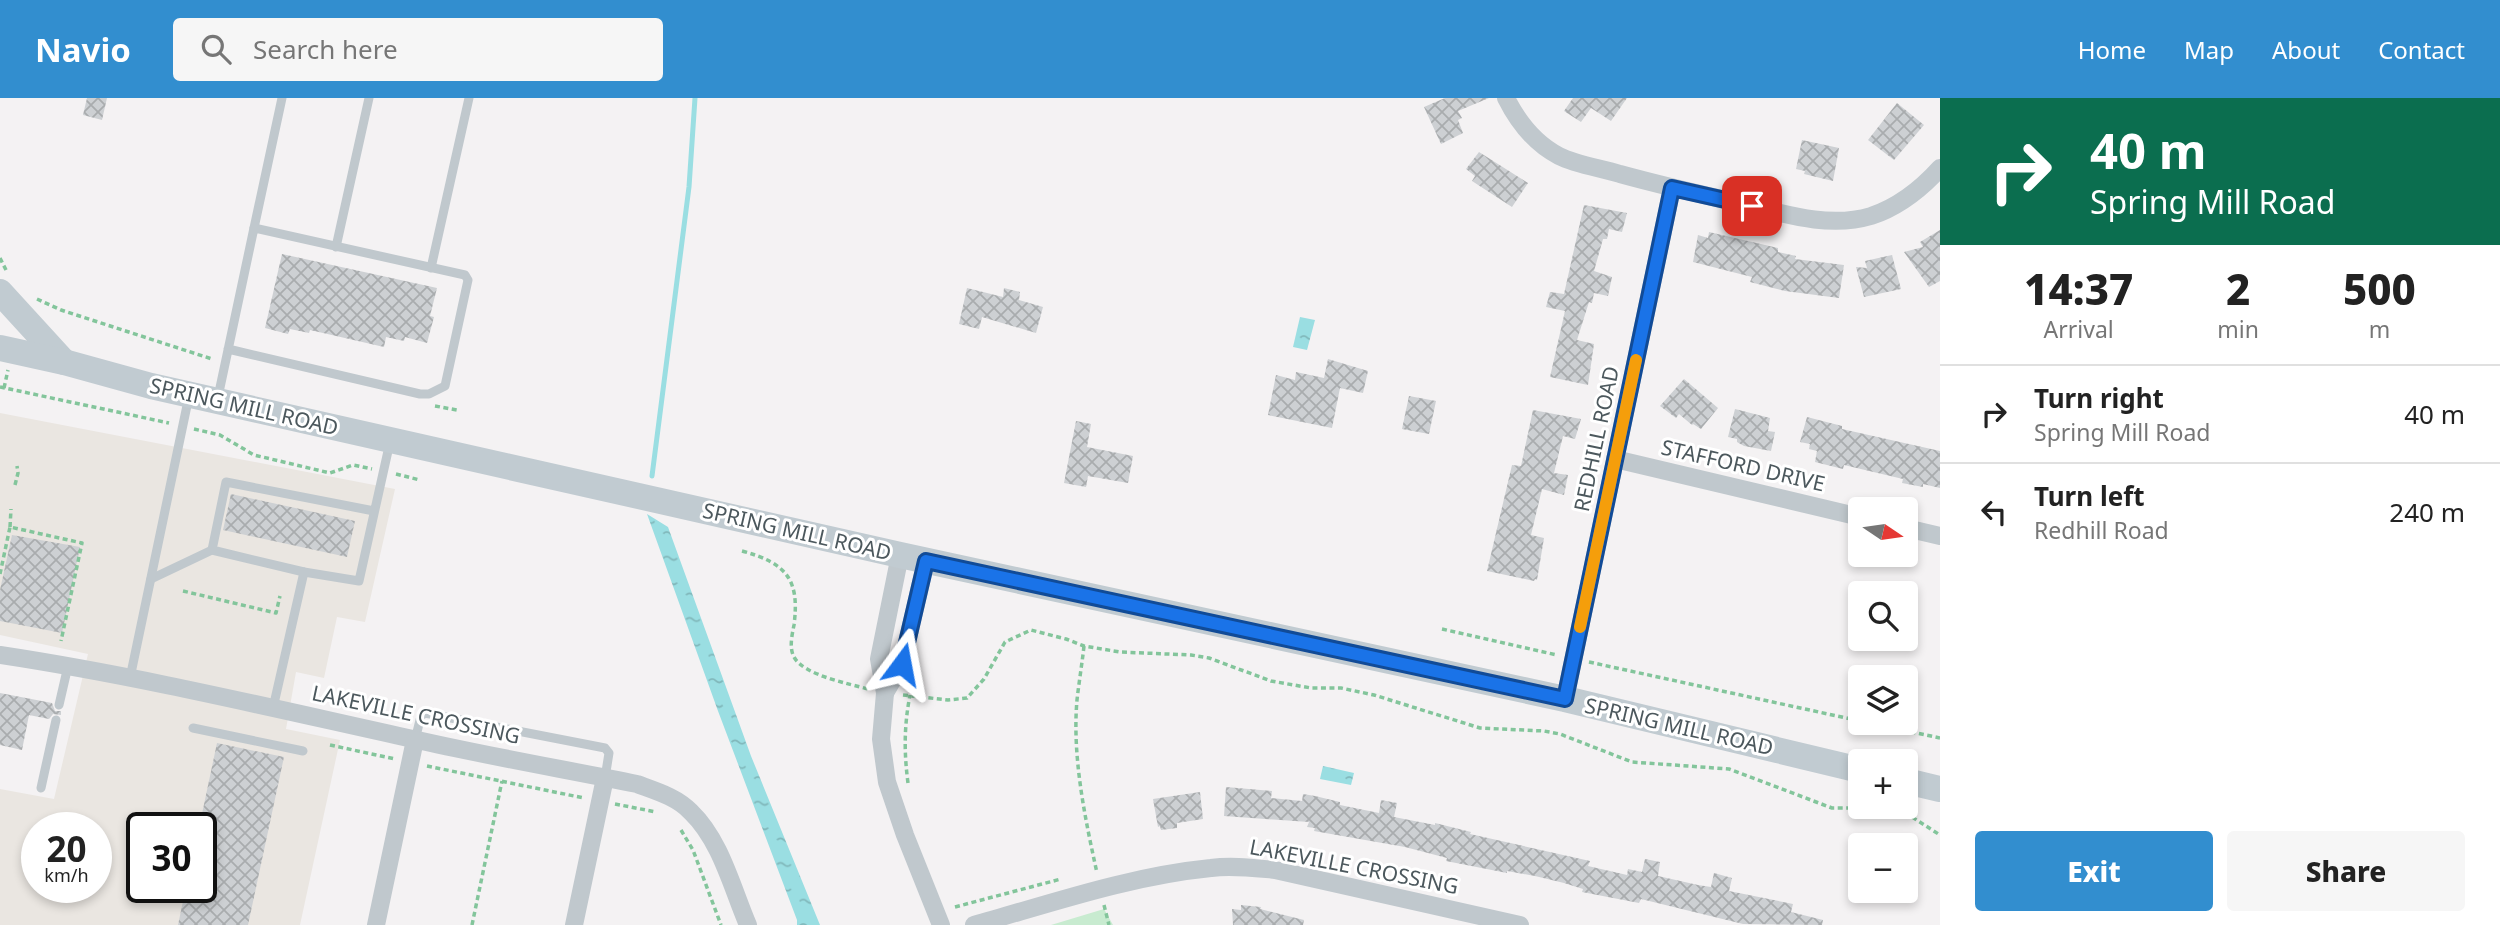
<!DOCTYPE html>
<html lang="en">
<head>
<meta charset="utf-8">
<style>
  :root { --surface:#fff; --page:#f6f6f6; --text:#222; --muted:#767676; --line:#e0e0e0; --accent:#328ecf }
  body { margin:0; font-family:"Noto Sans",sans-serif; background:var(--page); color:var(--text); height:100vh; display:flex; flex-direction:column; font-size:26px; white-space:nowrap }
  * { box-sizing:border-box; margin:0 }
  p { font-size:23px; color:var(--muted) }
  .icon { flex:none; width:38px; height:38px; fill:none; stroke:currentColor; stroke-width:2; stroke-linecap:round; stroke-linejoin:round }
  .map { position:relative; flex:1; overflow:hidden }
  .side { display:flex; flex-direction:column; background:var(--surface); width:560px }
  .side>* { flex:none }
  .top-card { background:#0b6e4f; color:#fff; overflow:hidden }
  .needle { width:46px; rotate:103deg }
  .tools { position:absolute; left:1848px; top:399px; display:grid; gap:14px }
  .tools a { display:grid; place-items:center; width:70px; height:70px; border-radius:7px; background:var(--surface); box-shadow:0 4px 10px #0003; font-size:35px }
  .speed { position:absolute; left:21px; top:714px; display:flex; gap:14px; font-size:35px; font-weight:700; text-align:center }
  .speed>* { display:grid; place-content:center; width:91px; height:91px; border-radius:50%; background:var(--surface); box-shadow:0 4px 10px #0003; line-height:1 }
  .speed small { font-size:18px; font-weight:400 }
  .speed .limit { border:4px solid #111; border-radius:10px; background:#fff; color:#111 }
  .pin { position:absolute; display:grid; place-items:center; width:60px; height:60px; color:#fff; margin:-30px; border-radius:14px; box-shadow:0 4px 10px #0006 }
  .me { position:absolute; width:77px; margin:-38px; rotate:13deg; stroke-linejoin:round; filter:drop-shadow(0 0 5px #0008) }
  .turn { display:flex; align-items:center; gap:24px; height:147px; padding:0 35px; font-size:32px }
  .turn .icon { width:91px; height:91px; stroke-width:2.5 }
  .turn b { display:block; font-size:49px; line-height:60px }
  .eta { display:flex; justify-content:space-evenly; align-items:center; height:119px; text-align:center }
  .eta b { font-size:42px; font-weight:800; line-height:49px }
  .primary-button { display:flex; gap:14px; margin-top:auto; padding:14px 35px }
  .primary-button a { flex:1; height:80px; border-radius:7px; background:var(--accent); color:#fff; font-size:28px; font-weight:800; line-height:80px; text-align:center }
  .primary-button a+a { background:var(--page); color:var(--text) }
  ul { padding:0; list-style:none }
  li { display:flex; align-items:center; gap:21px; height:98px; padding:0 35px; border-top:2px solid var(--line) }
  li div { flex:1 }
  li b { display:block; font-size:26px }
  li em { font-style:normal }
  header { display:flex; align-items:center; gap:42px; box-sizing:border-box; height:98px; padding:0 35px; background:var(--accent); color:#fff }
  header strong { font-size:33px }
  nav { display:flex; gap:38px; margin-inline-start:auto; font-size:24px }
  .search { width:490px; height:63px; background:var(--page); display:flex; align-items:center; gap:18px; box-sizing:border-box; padding:0 24px; border-radius:7px; color:var(--muted); font-size:26px }
  main { display:flex; flex:1; min-height:0 }
  .map>svg:first-child { display:block }
  .commercial { fill:#eae6e1; fill-rule:evenodd }
  .green { fill:#c8ebd0 }
  .water { fill:url(#water-ripples) }
  .lines { fill:none; stroke-linecap:round; stroke-linejoin:round }
  .stream { stroke:#9adee2; stroke-width:5 }
  .building { fill:url(#building-cross-hatch) }
  .path { stroke:#83c59b; stroke-width:3.5; stroke-dasharray:5 3.5; stroke-linecap:butt }
  .lane { stroke:#c0c8cd; stroke-width:9 }
  .street { stroke:#c0c8cd; stroke-width:18 }
  .secondary { stroke:#c1cbd1; stroke-width:26 }
  .route-casing { stroke:#114b97; stroke-width:18 }
  .route { stroke:#1a73e8; stroke-width:12 }
  .slow { stroke:#f59e0b; stroke-width:12 }
  .labels { text-anchor:middle; stroke-width:6; stroke-linejoin:round; paint-order:stroke }
  .street-label { font-size:21px; fill:#4c585d; stroke:#fff }
</style>
</head>
<body>
<header>
<strong>Navio</strong>
<div class="search"><svg class="icon" aria-label="search" viewBox="0 0 24 24"><circle cx="10" cy="10" r="6"/><path d="M15 15l6 6"/></svg>Search here</div>
<nav><a>Home</a><a>Map</a><a>About</a><a>Contact</a></nav>
</header>
<main>
<div class="map">
<svg width="1940" height="827" viewBox="0 0 1940 827">
  <defs>
    <pattern id="water-ripples" width="26" height="14" patternUnits="userSpaceOnUse" patternTransform="scale(1.75)"><rect width="26" height="14" fill="#9adee2"/><path d="M2 4q2-2 4 0t4 0M15 11q2-2 4 0t4 0" fill="none" stroke="#80b7ba"/></pattern>
    <pattern id="building-cross-hatch" width="8" height="8" patternUnits="userSpaceOnUse" patternTransform="scale(1.75)"><rect width="8" height="8" fill="#cdd0d3"/><path d="M0 0l8 8M0 8l8-8" fill="none" stroke="#a9acae"/></pattern>
  </defs>
  <rect width="100%" height="100%" fill="#f4f2f3"/>
  <path class="commercial" d="M 0,315 L 395,391 L 365,524 L 337,519 L 324,580 L 296,574 L 286,631 L 340,642 L 300,827 L 0,827 L 0,691 L 54,701 L 88,556 L 0,537 ZM 37,730 L 96,730 L 96,789 L 37,789 ZM 142,730 L 201,730 L 201,789 L 142,789 Z"/>
  <polygon class="green" points="1104,811 1113,827 1051,827"/>
  <g class="water">
    <polygon points="1300,219 1315,222 1307,252 1293,249"/>
    <polygon points="647,416 668,429 751,658 820,827 797,827 797,822 718,613"/>
    <polygon points="1323,668 1354,675 1351,687 1320,681"/>
  </g>
  <g class="lines">
    <polyline class="stream" points="652,378 689,89 695,0"/>
  </g>
  <g class="building">
    <polygon points="87,0 107,0 102,22 83,17"/>
    <polygon points="1445,0 1489,0 1458,13 1462,20 1458,22 1463,35 1441,46 1424,9"/>
    <polygon points="1573,0 1627,0 1611,23 1591,10 1581,24 1564,13"/>
    <polygon points="1897,5 1924,27 1894,62 1868,42"/>
    <polygon points="1802,42 1839,50 1833,83 1804,76 1805,73 1796,71"/>
    <polygon points="1479,54 1528,85 1512,109 1472,83 1475,78 1466,71"/>
    <polygon points="1584,107 1627,115 1622,134 1609,131 1607,141 1603,141 1594,173 1612,179 1608,198 1594,195 1592,205 1589,204 1577,242 1594,246 1588,287 1550,279 1565,213 1546,209 1550,194 1564,196"/>
    <polygon points="1940,132 1940,183 1929,189 1904,154 1923,149 1920,144"/>
    <polygon points="1709,134 1778,150 1778,154 1796,158 1795,161 1844,167 1839,200 1785,193 1750,184 1752,179 1693,164 1698,137 1708,140"/>
    <polygon points="282,156 437,190 430,218 434,219 427,245 405,239 404,243 386,239 384,249 310,232 309,235 290,231 288,236 265,230"/>
    <polygon points="1892,157 1901,191 1864,199 1856,169 1867,170 1865,163"/>
    <polygon points="967,190 1003,199 1004,190 1020,194 1019,202 1043,209 1036,235 982,219 979,231 959,226"/>
    <polygon points="1328,261 1368,273 1363,295 1340,290 1332,330 1268,317 1276,277 1295,282 1296,274 1324,280"/>
    <polygon points="1684,281 1718,310 1701,331 1693,326 1692,327 1679,316 1676,320 1660,308"/>
    <polygon points="1409,298 1436,303 1429,336 1402,331"/>
    <polygon points="1735,311 1770,320 1768,333 1775,334 1771,353 1744,348 1737,344 1737,341 1728,339"/>
    <polygon points="1533,312 1581,321 1575,341 1563,338 1554,375 1568,377 1564,397 1542,391 1531,437 1544,440 1537,482 1535,481 1534,483 1487,473 1512,367 1521,368"/>
    <polygon points="1807,319 1842,328 1842,331 1940,353 1940,390 1923,386 1923,389 1902,385 1903,381 1844,367 1843,371 1815,364 1817,353 1809,351 1810,346 1800,344"/>
    <polygon points="1076,323 1091,326 1087,349 1133,358 1128,385 1088,378 1086,389 1064,385"/>
    <polygon points="231,396 355,423 347,459 223,432"/>
    <polygon points="12,437 80,449 62,535 0,523 0,492"/>
    <polygon points="0,595 52,605 55,613 61,613 61,617 53,616 49,621 29,617 22,652 0,647"/>
    <polygon points="217,645 284,659 248,827 178,827 186,789 201,789 201,730 199,730"/>
    <polygon points="1226,689 1272,693 1271,700 1302,703 1303,696 1315,698 1340,704 1340,707 1379,715 1381,702 1397,705 1394,719 1435,727 1435,725 1471,734 1470,736 1590,763 1588,768 1627,777 1628,771 1642,774 1645,761 1660,764 1658,778 1698,787 1711,789 1714,775 1732,780 1729,793 1793,806 1791,814 1823,822 1822,827 1743,826 1641,801 1639,805 1582,794 1583,791 1564,785 1535,778 1507,773 1507,775 1446,763 1447,760 1405,749 1314,733 1315,730 1307,729 1309,724 1224,718"/>
    <polygon points="1200,694 1203,721 1177,725 1177,730 1161,732 1160,728 1158,729 1153,701"/>
    <polygon points="1241,807 1261,809 1260,811 1304,822 1303,827 1233,827 1232,811 1241,812"/>
  </g>
  <g class="lines">
    <g class="path">
      <polyline points="0,160 7,174"/>
      <polyline points="37,201 61,212 212,261"/>
      <polyline points="0,289 169,325"/>
      <polyline points="4,290 8,272"/>
      <polyline points="435,308 457,312"/>
      <polyline points="194,331 220,337 254,357 330,375 353,367 372,371"/>
      <polyline points="396,376 420,382"/>
      <polyline points="15,387 18,375 17,368"/>
      <polyline points="10,429 11,411"/>
      <path d="M 742,453 C 786,465 800,481 794,527 C 792,537 789,550 794,559 C 803,577 850,586 868,591"/>
      <polyline points="0,476 10,429 82,445 61,543"/>
      <polyline points="183,493 276,515 280,498"/>
      <polyline points="1442,531 1557,557"/>
      <path d="M 1084,548 C 1082,566 1079,584 1077,602 C 1072,659 1085,720 1097,775"/>
      <polyline points="1589,564 1860,623"/>
      <polyline points="903,597 948,602 967,600 984,581 1005,544 1031,532 1066,541 1084,548 1120,554 1191,557 1209,560 1271,583 1311,590 1341,590 1374,597 1480,630 1544,633 1560,636 1632,664 1729,671 1832,710 1892,710 1912,719 1940,737"/>
      <polyline points="1869,625 1940,640"/>
      <polyline points="330,647 395,661"/>
      <polyline points="427,668 584,700"/>
      <path d="M 908,685 C 904,655 904,628 910,597"/>
      <polyline points="615,706 656,714"/>
      <polyline points="681,732 693,752 721,827"/>
      <polyline points="1104,807 1109,827"/>
      <polyline points="955,809 1061,781"/>
      <polyline points="472,827 502,683"/>
    </g>
    <g class="lane">
      <polyline points="254,130 282,0"/>
      <polyline points="336,149 369,0"/>
      <polyline points="431,170 469,0"/>
      <polyline points="218,299 254,130 465,177 468,182 445,288 429,296 420,296 228,251"/>
      <polyline points="374,413 226,384 212,452 304,474 359,483 390,344"/>
      <polyline points="151,481 212,452"/>
      <polyline points="130,580 189,298"/>
      <polyline points="59,607 68,568"/>
      <polyline points="273,610 304,474"/>
      <polyline points="193,630 303,653"/>
      <polyline points="415,642 421,618 425,615 605,650 609,655 605,680"/>
      <polyline points="41,690 56,622"/>
    </g>
    <g class="street">
      <path d="M 1506,0 C 1518,24 1534,45 1559,58 C 1577,67 1601,70 1620,76 C 1660,87 1699,96 1739,105 C 1781,115 1828,131 1871,118 C 1898,109 1921,91 1940,70"/>
      <polyline points="1615,361 1860,419"/>
      <polyline points="1906,430 1940,438"/>
      <polyline points="900,457 879,561 885,595 881,641 887,684 905,737 941,827"/>
      <path d="M 0,557 C 139,578 276,611 413,641 C 487,658 563,671 637,686 C 656,693 677,699 691,714 C 721,743 732,790 748,827"/>
      <polyline points="885,595 902,566 926,463"/>
      <polyline points="1565,601 1672,90"/>
      <polyline points="376,827 415,642"/>
      <polyline points="574,827 605,680"/>
      <path d="M 974,827 C 1052,805 1130,778 1211,770 C 1232,767 1254,770 1275,772 L 1520,827"/>
    </g>
    <g class="secondary">
      <polyline points="0,194 64,264"/>
      <polyline points="0,250 64,264 151,288 900,457 1565,601 1860,672"/>
      <polyline points="1906,683 1940,691"/>
    </g>
  </g>
  <g class="lines">
    <defs>
      <polyline id="route" points="902,566 926,463 1565,601 1672,90 1752,108"/>
    </defs>
    <use href="#route" class="route-casing"/>
    <use href="#route" class="route"/>
    <polyline class="slow" points="1580,529 1636,262"/>
  </g>
  <g class="labels">
    <g class="street-label">
      <text transform="translate(244 309) rotate(13)" y="7">SPRING MILL ROAD</text>
      <text transform="translate(1597 341) rotate(-78)" y="7">REDHILL ROAD</text>
      <text transform="translate(1743 368) rotate(13)" y="7">STAFFORD DRIVE</text>
      <text transform="translate(797 434) rotate(13)" y="7">SPRING MILL ROAD</text>
      <text transform="translate(416 617) rotate(12)" y="7">LAKEVILLE CROSSING</text>
      <text transform="translate(1679 629) rotate(13)" y="7">SPRING MILL ROAD</text>
      <text transform="translate(1354 769) rotate(11)" y="7">LAKEVILLE CROSSING</text>
    </g>
  </g>
</svg>
<div class="tools">
<a><svg class="needle" viewBox="-14 -14 28 28"><path d="M0-13l5 13h-10z" fill="#e53935"/><path d="M0 13l5-13h-10z" fill="#767676"/></svg></a>
<a><svg class="icon" aria-label="search" viewBox="0 0 24 24"><circle cx="10" cy="10" r="6"/><path d="M15 15l6 6"/></svg></a>
<a><svg class="icon" aria-label="layers" viewBox="0 0 24 24"><path d="M12 4l9 5-9 5-9-5zM3 14l9 5 9-5"/></svg></a>
<a>+</a>
<a>−</a>
</div>
<div class="speed"><div>20<small>km/h</small></div><div class="limit">30</div></div>
<div class="pin" style="left:1752px;top:108px;background:#d93025"><svg class="icon" aria-label="arrive" viewBox="0 0 24 24"><path d="M6 21V4h12l-3 4 3 4H6"/></svg></div>
<svg class="me" style="left:902px;top:566px" viewBox="-20 -20 40 40"><path d="M0-17L14 15 0 8-14 15z" fill="#1a73e8" stroke="#fff" stroke-width="4"/></svg>
</div>
<section class="side">
<div class="top-card">
<div class="turn"><svg class="icon" aria-label="right" viewBox="0 0 24 24"><path d="M7 20v-9h11M14 6l5 5-5 5"/></svg><div><b>40 m</b>Spring Mill Road</div></div>
</div>
<div class="eta">
<div><b>14:37</b><p>Arrival</p></div>
<div><b>2</b><p>min</p></div>
<div><b>500</b><p>m</p></div>
</div>
<ul>
<li><svg class="icon" aria-label="right" viewBox="0 0 24 24"><path d="M7 20v-9h11M14 6l5 5-5 5"/></svg><div><b>Turn right</b><p>Spring Mill Road</p></div><em>40 m</em></li>
<li><svg class="icon" aria-label="left" viewBox="0 0 24 24"><path d="M17 20v-9H6M10 6l-5 5 5 5"/></svg><div><b>Turn left</b><p>Redhill Road</p></div><em>240 m</em></li>
</ul>
<div class="primary-button"><a>Exit</a><a>Share</a></div>
</section>
</main>
</body>
</html>
